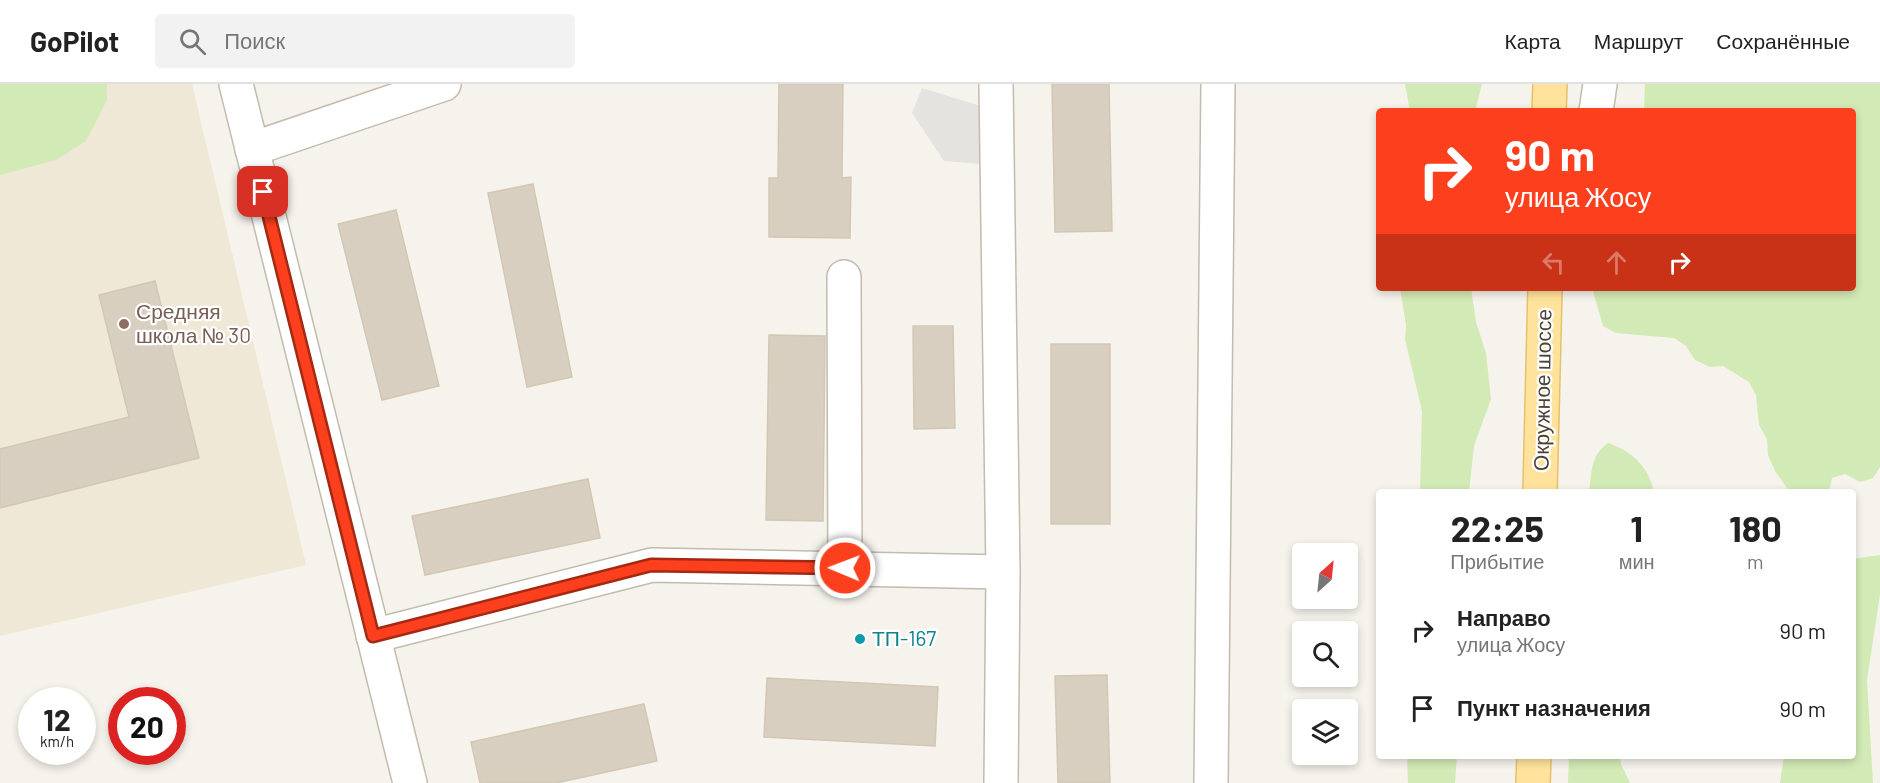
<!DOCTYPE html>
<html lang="ru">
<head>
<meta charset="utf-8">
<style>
  :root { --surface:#fff; --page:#f2f2f2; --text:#222; --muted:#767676; --line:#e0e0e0 }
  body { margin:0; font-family:Barlow,sans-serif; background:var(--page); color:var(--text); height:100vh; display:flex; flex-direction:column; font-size:22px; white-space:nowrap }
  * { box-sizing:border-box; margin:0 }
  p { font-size:20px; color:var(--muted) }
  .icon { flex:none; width:33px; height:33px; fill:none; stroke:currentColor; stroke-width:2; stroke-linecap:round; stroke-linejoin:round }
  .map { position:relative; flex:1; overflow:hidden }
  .details { position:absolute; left:1376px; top:405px; width:480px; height:270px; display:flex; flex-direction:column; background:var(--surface); border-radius:6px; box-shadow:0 3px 9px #0003 }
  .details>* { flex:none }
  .top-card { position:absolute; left:1376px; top:24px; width:480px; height:183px; border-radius:6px; box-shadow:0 3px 9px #0003; background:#fc3f1d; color:#fff; overflow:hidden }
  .needle { width:39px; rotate:27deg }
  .tools { position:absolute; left:1292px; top:459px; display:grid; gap:12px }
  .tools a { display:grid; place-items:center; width:66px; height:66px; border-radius:6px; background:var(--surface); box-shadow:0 3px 9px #0003; font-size:30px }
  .speed { position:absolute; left:18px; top:603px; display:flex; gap:12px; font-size:30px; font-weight:700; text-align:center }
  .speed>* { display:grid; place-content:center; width:78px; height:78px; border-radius:50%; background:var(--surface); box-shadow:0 3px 9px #0003; line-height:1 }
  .speed small { font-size:15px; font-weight:400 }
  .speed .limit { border:9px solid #d22; background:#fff; color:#111 }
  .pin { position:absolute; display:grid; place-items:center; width:51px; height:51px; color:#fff; margin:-26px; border-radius:12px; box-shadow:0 3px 9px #0006 }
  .me { position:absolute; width:66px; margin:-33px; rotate:271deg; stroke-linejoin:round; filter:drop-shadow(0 0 4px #0008) }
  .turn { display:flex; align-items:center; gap:21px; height:126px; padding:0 30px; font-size:27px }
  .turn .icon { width:78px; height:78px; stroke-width:2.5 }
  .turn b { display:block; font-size:42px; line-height:51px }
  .lanes { display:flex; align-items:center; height:57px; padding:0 30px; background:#0003; justify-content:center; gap:30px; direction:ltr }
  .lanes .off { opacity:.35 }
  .eta { display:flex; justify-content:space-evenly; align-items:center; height:102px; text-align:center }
  .eta b { font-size:36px; font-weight:700; line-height:42px }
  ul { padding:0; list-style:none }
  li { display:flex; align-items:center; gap:18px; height:78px; padding:0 30px }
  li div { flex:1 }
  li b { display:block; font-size:22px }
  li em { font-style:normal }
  header { display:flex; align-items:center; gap:36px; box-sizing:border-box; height:84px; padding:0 30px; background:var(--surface); border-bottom:2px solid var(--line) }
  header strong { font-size:28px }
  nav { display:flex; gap:33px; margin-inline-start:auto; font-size:21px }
  .search { width:420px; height:54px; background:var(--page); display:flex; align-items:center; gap:15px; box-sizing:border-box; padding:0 21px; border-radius:6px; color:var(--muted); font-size:22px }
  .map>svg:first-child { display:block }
  .education { fill:#efe8d6 }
  .green { fill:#d2eab5 }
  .parking { fill:#e5e3e0 }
  .building { fill:#d8cfc1; stroke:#d3c7b4; stroke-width:1.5 }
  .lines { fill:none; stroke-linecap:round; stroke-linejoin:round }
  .minor-casing { stroke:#c2bbae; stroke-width:36 }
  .major-casing { stroke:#e6c16a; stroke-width:36 }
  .minor { stroke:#fff; stroke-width:33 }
  .major { stroke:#ffe39c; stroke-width:33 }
  .route-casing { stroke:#a42913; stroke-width:15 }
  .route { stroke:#fc3f1d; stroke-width:10 }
  .education-dot { fill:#8d6e63; stroke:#fff; stroke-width:2 }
  .culture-dot { fill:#0f9aa8; stroke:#fff; stroke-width:2 }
  .labels { text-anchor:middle; stroke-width:4.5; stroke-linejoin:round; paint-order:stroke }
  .education-label { font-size:21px; fill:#785e54; stroke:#fff; text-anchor:start }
  .street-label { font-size:21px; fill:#4b4439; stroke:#fff }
  .culture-label { font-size:21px; fill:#0d838f; stroke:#fff; text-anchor:start }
</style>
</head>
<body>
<header>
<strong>GoPilot</strong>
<div class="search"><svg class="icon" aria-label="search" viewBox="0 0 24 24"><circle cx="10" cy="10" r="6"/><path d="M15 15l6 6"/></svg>Поиск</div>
<nav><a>Карта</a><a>Маршрут</a><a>Сохранённые</a></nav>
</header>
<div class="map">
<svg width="1880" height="699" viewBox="0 0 1880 699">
  <rect width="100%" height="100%" fill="#f6f3ec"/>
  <polygon class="education" points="0,0 192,0 306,481 0,552"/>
  <g class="green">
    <polygon points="0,0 107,0 107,16 86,57 56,76 0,91"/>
    <polygon points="1405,0 1482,0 1475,27 1410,27"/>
    <polygon points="1645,0 1880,0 1880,383 1873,394 1860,398 1845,390 1832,394 1829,408 1790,408 1775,387 1768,371 1767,355 1759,341 1756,311 1749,298 1723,282 1710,283 1695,276 1686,262 1674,254 1616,249 1603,242 1592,204 1852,204 1852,27 1644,27"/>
    <polygon points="1400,204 1471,204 1476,238 1486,269 1491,315 1474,362 1469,408 1420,408 1422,327 1405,255 1406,241"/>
    <path d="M 1608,359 C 1632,367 1649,383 1654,408 L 1589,408 C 1592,388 1590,372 1608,359 Z"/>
    <polygon points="1880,471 1880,510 1867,596 1873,699 1780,699 1784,672 1852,672 1853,475"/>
    <polygon points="1407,672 1457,672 1455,699 1408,699"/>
    <polygon points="1569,672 1620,672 1621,680 1630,699 1568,699"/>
  </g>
  <polygon class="parking" points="922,4 981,22 980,80 944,77 912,29"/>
  <g class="building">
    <polygon points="779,0 843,0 842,94 851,93 850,154 769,153 769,94 778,94"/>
    <polygon points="1052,0 1109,0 1112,147 1055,148"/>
    <polygon points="533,100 572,293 527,303 488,109"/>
    <polygon points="396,126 439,302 382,316 338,140"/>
    <polygon points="155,197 199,374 0,424 0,365 129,333 99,211"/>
    <polygon points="913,242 953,242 955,344 914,345"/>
    <polygon points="769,251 825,252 823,437 766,436"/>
    <rect x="1051" y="260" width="59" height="180"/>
    <polygon points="588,395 600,454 425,491 412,432"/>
    <polygon points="1107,591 1110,699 1058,699 1055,592"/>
    <polygon points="767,594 938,603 935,662 764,653"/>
    <polygon points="644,620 657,677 556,699 480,699 471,658"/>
  </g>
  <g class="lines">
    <defs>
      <g id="minor">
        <polyline points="236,0 410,699"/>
        <polyline points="996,0 1003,488 1001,699"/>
        <polyline points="1596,27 1600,0"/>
        <polyline points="252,65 444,0"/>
        <polyline points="844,193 845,485"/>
        <polyline points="373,552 652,481 1003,488"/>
        <polyline points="1211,699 1218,0"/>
      </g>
      <g id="major">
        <polyline points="1549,27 1550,0"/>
        <polyline points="1540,408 1545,204"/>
        <polyline points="1533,699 1534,672"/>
      </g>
    </defs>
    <use href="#minor" class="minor-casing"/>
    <use href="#major" class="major-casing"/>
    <use href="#minor" class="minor"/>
    <use href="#major" class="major"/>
  </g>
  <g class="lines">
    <defs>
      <polyline id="route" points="263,108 373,552 651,481 845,484"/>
    </defs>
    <use href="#route" class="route-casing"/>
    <use href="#route" class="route"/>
  </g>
  <circle class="education-dot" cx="124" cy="240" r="6"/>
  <circle class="culture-dot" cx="860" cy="555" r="6"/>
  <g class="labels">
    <g class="education-label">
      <text x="136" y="235">Средняя<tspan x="136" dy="24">школа № 30</tspan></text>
    </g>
    <g class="street-label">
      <text transform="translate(1543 306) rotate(-89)" y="7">Окружное шоссе</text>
    </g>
    <g class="culture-label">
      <text x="872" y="562">ТП-167</text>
    </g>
  </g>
</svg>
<div class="tools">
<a><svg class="needle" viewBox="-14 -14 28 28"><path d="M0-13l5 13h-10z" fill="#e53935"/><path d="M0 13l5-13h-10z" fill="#767676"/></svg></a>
<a><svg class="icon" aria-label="search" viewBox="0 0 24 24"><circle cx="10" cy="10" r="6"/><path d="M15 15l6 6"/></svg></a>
<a><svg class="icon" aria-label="layers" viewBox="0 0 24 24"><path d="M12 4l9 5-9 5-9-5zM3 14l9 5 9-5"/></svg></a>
</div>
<div class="speed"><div>12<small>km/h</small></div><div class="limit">20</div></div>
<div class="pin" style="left:263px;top:108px;background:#d93025"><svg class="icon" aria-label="arrive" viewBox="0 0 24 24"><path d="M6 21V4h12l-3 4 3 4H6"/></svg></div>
<svg class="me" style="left:845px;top:484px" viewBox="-20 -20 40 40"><circle r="17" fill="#fc3f1d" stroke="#fff" stroke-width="3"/><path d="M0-11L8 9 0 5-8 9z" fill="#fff"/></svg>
<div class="top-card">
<div class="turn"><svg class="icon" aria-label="right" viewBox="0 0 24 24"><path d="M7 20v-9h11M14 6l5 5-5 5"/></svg><div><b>90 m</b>улица Жосу</div></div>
<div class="lanes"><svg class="icon off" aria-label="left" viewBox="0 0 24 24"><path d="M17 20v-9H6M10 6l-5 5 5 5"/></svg><svg class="icon off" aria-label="ahead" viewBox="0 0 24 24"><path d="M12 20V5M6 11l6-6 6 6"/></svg><svg class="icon" aria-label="right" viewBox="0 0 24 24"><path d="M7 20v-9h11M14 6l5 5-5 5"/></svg></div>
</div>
<section class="details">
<div class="eta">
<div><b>22:25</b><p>Прибытие</p></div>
<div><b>1</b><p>мин</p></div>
<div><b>180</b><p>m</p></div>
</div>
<ul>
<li><svg class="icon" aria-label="right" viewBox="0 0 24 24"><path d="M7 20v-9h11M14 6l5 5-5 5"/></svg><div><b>Направо</b><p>улица Жосу</p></div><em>90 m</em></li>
<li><svg class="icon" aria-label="arrive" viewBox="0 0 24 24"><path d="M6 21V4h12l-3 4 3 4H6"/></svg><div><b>Пункт назначения</b></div><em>90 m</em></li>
</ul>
</section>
</div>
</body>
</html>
